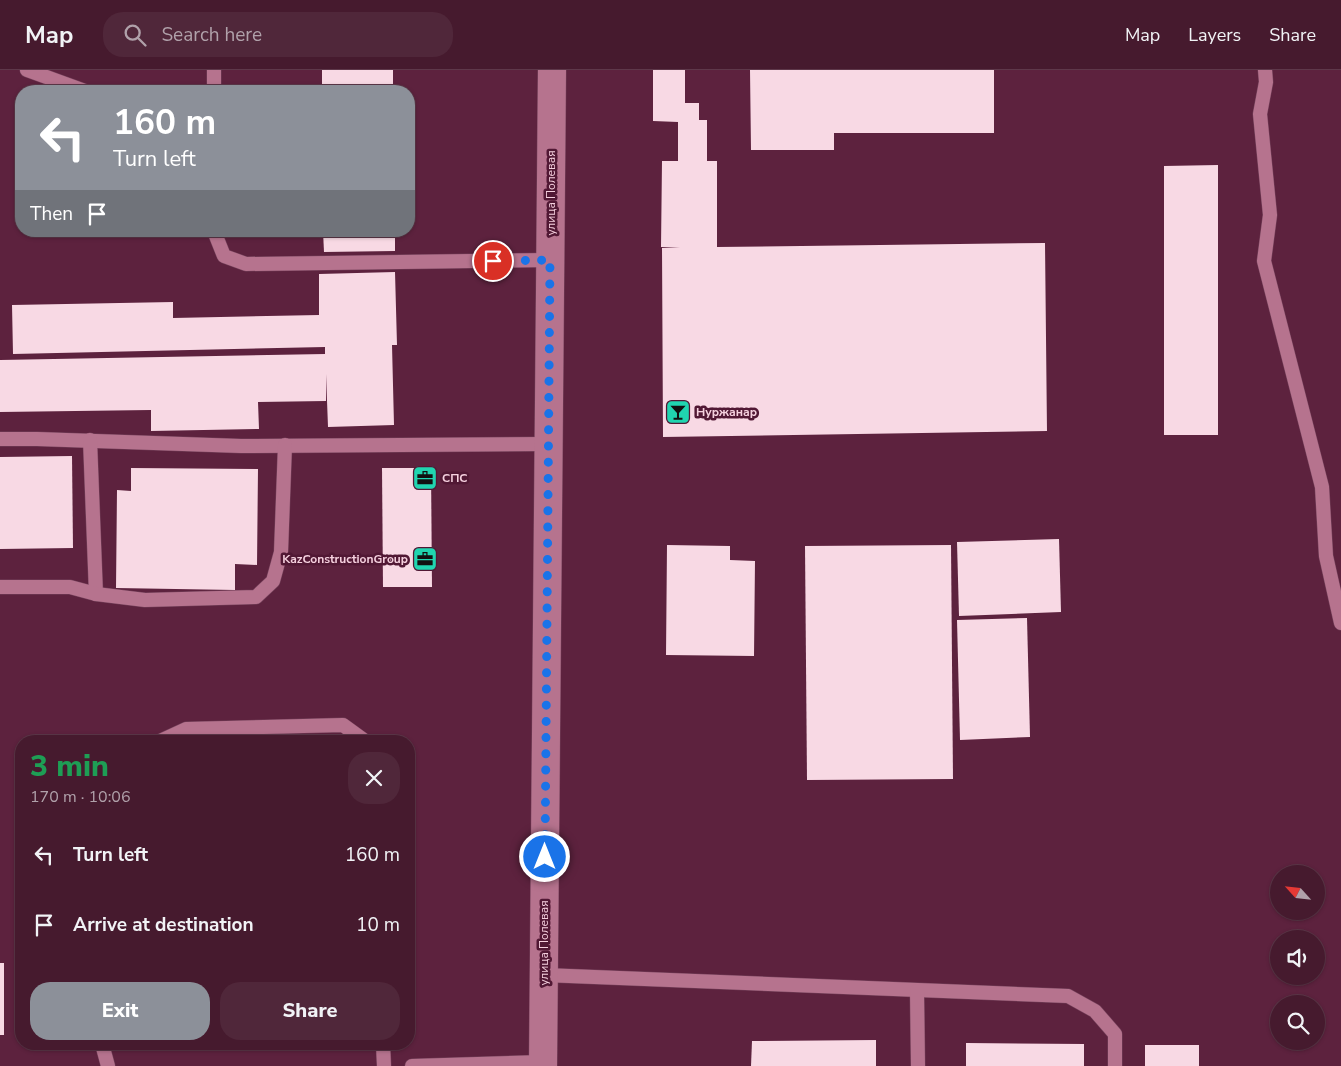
<!DOCTYPE html>
<html lang="en">
<head>
<meta charset="utf-8">
<style>
  :root { --surface:#461a2e; --page:#50273a; --text:#f1f3f6; --muted:#b0a1aa; --line:#5e384a; --accent:#8c9099 }
  body { margin:0; font-family:"Nunito Sans",sans-serif; background:var(--page); color:var(--text); height:100vh; display:flex; flex-direction:column; font-size:19px; white-space:nowrap }
  * { box-sizing:border-box; margin:0 }
  p { font-size:16px; color:var(--muted) }
  .icon { flex:none; width:28px; height:28px; fill:none; stroke:currentColor; stroke-width:2; stroke-linecap:round; stroke-linejoin:round }
  .map { position:relative; flex:1; overflow:hidden }
  .panel { position:absolute; left:15px; top:665px; width:400px; height:315px; display:flex; flex-direction:column; background:var(--surface); border-radius:20px; box-shadow:0 1px 4px #0004,0 0 0 1px var(--line) }
  .panel>* { flex:none }
  .banner { position:absolute; left:15px; top:15px; width:400px; height:152px; border-radius:20px; box-shadow:0 1px 4px #0004,0 0 0 1px var(--line); background:#8c9099; color:#fff; overflow:hidden }
  .needle { width:32px; rotate:297deg }
  .buttons { position:absolute; left:1270px; top:795px; display:grid; gap:10px }
  .buttons a { display:grid; place-items:center; width:55px; height:55px; border-radius:50%; background:var(--surface); box-shadow:0 1px 4px #0004,0 0 0 1px var(--line); font-size:25px }
  .pin { position:absolute; display:grid; place-items:center; width:42px; height:42px; color:#fff; margin:-21px; border:2px solid #fff; border-radius:50%; box-shadow:0 1px 5px #0007 }
  .me { position:absolute; width:55px; margin:-28px; rotate:0deg; stroke-linejoin:round; filter:drop-shadow(0 0 4px #0008) }
  .turn { display:flex; align-items:center; gap:18px; height:105px; padding:0 15px; font-size:22px }
  .turn .icon { width:65px; height:65px; stroke-width:2.5 }
  .turn b { display:block; font-size:35px; line-height:42px }
  .then { display:flex; align-items:center; height:48px; padding:0 15px; background:#0003; gap:10px; font-size:19px }
  .round { display:grid; place-items:center; flex:none; width:52px; height:52px; border-radius:20px; background:var(--page) }
  .summary { display:flex; align-items:center; justify-content:space-between; height:85px; padding:0 15px }
  h1 { font-size:30px; font-weight:800; line-height:38px; color:#1e9e55 }
  .cta { display:flex; gap:10px; margin-top:auto; padding:10px 15px }
  .cta a { flex:1; height:58px; border-radius:20px; background:var(--accent); color:#fff; font-size:20px; font-weight:800; line-height:58px; text-align:center }
  .cta a+a { background:var(--page); color:var(--text) }
  ul { padding:0; list-style:none }
  li { display:flex; align-items:center; gap:15px; height:70px; padding:0 15px }
  li div { flex:1 }
  li b { display:block; font-size:19px }
  li em { font-style:normal }
  header { display:flex; align-items:center; gap:30px; box-sizing:border-box; height:70px; padding:0 25px; background:var(--surface); border-bottom:1px solid var(--line) }
  header strong { font-size:24px }
  nav { display:flex; gap:28px; margin-inline-start:auto; font-size:18px }
  .search { width:350px; height:45px; background:var(--page); display:flex; align-items:center; gap:12px; box-sizing:border-box; padding:0 18px; border-radius:20px; color:var(--muted); font-size:19px }
  .map>svg:first-child { display:block }
  .building { fill:#f8d9e4 }
  .lines { fill:none; stroke-linecap:round; stroke-linejoin:round }
  .lane-casing { stroke:#76435c; stroke-width:15 }
  .street-casing { stroke:#76435c; stroke-width:29 }
  .lane { stroke:#b6738e; stroke-width:14 }
  .street { stroke:#b6738e; stroke-width:28 }
  .route { stroke:#1a73e8; stroke-width:9; stroke-dasharray:0 16.2 }
  .labels { text-anchor:middle; stroke-width:5; stroke-linejoin:round; paint-order:stroke }
  .street-label { font-size:12px; fill:#f5d0de; stroke:#511834 }
  .poi-label { font-size:12px; font-weight:bold; fill:#f5d0de; stroke:#511834; text-anchor:start }
</style>
</head>
<body>
<header>
<strong>Map</strong>
<div class="search"><svg class="icon" aria-label="search" viewBox="0 0 24 24"><circle cx="10" cy="10" r="6"/><path d="M15 15l6 6"/></svg>Search here</div>
<nav><a>Map</a><a>Layers</a><a>Share</a></nav>
</header>
<div class="map">
<svg width="1341" height="996" viewBox="0 0 1341 996">
  <rect width="100%" height="100%" fill="#5d223e"/>
  <g class="building">
    <rect x="322" y="0" width="71" height="21"/>
    <polygon points="653,0 685,0 685,33 699,33 699,50 707,50 707,91 717,91 717,177 1045,173 1047,361 663,367 662,178 680,178 661,177 662,91 678,91 678,52 653,51"/>
    <polygon points="750,0 994,0 994,63 834,63 834,80 751,80"/>
    <polygon points="1218,95 1218,365 1164,365 1164,96"/>
    <polygon points="323,161 395,161 395,181 324,182"/>
    <polygon points="395,202 397,275 392,275 394,355 328,357 326,304 326,331 258,332 259,359 151,361 151,340 0,342 0,290 325,284 325,277 13,284 12,235 173,232 173,248 319,245 319,204"/>
    <polygon points="72,386 73,478 0,479 0,387"/>
    <polygon points="131,398 258,399 257,495 235,494 235,520 116,518 117,420 131,421"/>
    <polygon points="382,398 431,398 432,517 383,517"/>
    <polygon points="1059,469 1061,542 959,546 957,472"/>
    <polygon points="667,475 730,476 730,490 755,491 754,586 666,585"/>
    <polygon points="951,475 953,709 807,710 805,476"/>
    <polygon points="1027,548 1030,667 960,670 957,550"/>
    <rect x="0" y="893" width="4" height="72"/>
    <polygon points="876,970 876,996 751,996 752,971"/>
    <polygon points="966,973 1084,974 1084,996 966,996"/>
    <polygon points="242,974 369,974 369,976 242,978"/>
    <rect x="1145" y="975" width="54" height="21"/>
  </g>
  <g class="lines">
    <defs>
      <g id="lane">
        <polyline points="27,0 85,21"/>
        <polyline points="1265,0 1266,12 1260,44 1270,145 1264,191 1322,417 1326,486 1341,553"/>
        <polyline points="214,21 214,0"/>
        <polyline points="214,161 224,186 246,194 550,190"/>
        <polyline points="0,369 37,369 241,376 548,374"/>
        <polyline points="90,370 96,524"/>
        <polyline points="0,517 70,517 96,524 145,530 256,527 273,511 281,482 285,375"/>
        <polyline points="160,671 186,659 343,655 365,671"/>
        <polyline points="544,905 1068,926 1095,941 1115,964 1115,996"/>
        <polyline points="917,921 918,996"/>
        <polyline points="102,974 108,996"/>
        <polyline points="383,974 384,996"/>
        <polyline points="412,996 543,992"/>
      </g>
      <polyline id="street" points="543,996 552,0"/>
    </defs>
    <use href="#lane" class="lane-casing"/>
    <use href="#street" class="street-casing"/>
    <use href="#lane" class="lane"/>
    <use href="#street" class="street"/>
  </g>
  <g class="lines">
    <polyline class="route" points="493,191 550,190 545,787"/>
  </g>
  <defs>
    <symbol id="bar-square" viewBox="-11 -11 22 22"><rect x="-9" y="-9" width="18" height="18" rx="4" fill="#20d5b0" stroke="#511834"/><path d="M-6-5H6L.8 .8V4.5H3.5V6h-7V4.5H-.8V.8Z" fill="#111"/></symbol>
    <symbol id="office-square" viewBox="-11 -11 22 22"><rect x="-9" y="-9" width="18" height="18" rx="4" fill="#20d5b0" stroke="#511834"/><path d="M-6-3h4V-5.5h4V-3h4V5H-6ZM-1-4.5V-3h2v-1.5ZM-6 0V1H6V0Z" fill="#111"/></symbol>
  </defs>
  <g fill-rule="evenodd">
    <use href="#bar-square" x="664" y="328" width="28" height="28"/>
    <use href="#office-square" x="411" y="394" width="28" height="28"/>
    <use href="#office-square" x="411" y="475" width="28" height="28"/>
  </g>
  <g class="labels">
    <g class="street-label">
      <text transform="translate(551 123) rotate(-90)" y="4">улица Полевая</text>
      <text transform="translate(544 873) rotate(-90)" y="4">улица Полевая</text>
    </g>
    <g class="poi-label">
      <text x="696" y="346">Нуржанар</text>
      <text x="442" y="412">СПС</text>
      <text x="408" y="493" text-anchor="end">KazConstructionGroup</text>
    </g>
  </g>
</svg>
<div class="buttons">
<a><svg class="needle" viewBox="-14 -14 28 28"><path d="M0-13l5 13h-10z" fill="#e53935"/><path d="M0 13l5-13h-10z" fill="#b0a1aa"/></svg></a>
<a><svg class="icon" aria-label="sound" viewBox="0 0 24 24"><path d="M4 9h4l5-4v14l-5-4H4zM17 9q2 3 0 6"/></svg></a>
<a><svg class="icon" aria-label="search" viewBox="0 0 24 24"><circle cx="10" cy="10" r="6"/><path d="M15 15l6 6"/></svg></a>
</div>
<div class="pin" style="left:493px;top:191px;background:#d93025"><svg class="icon" aria-label="arrive" viewBox="0 0 24 24"><path d="M6 21V4h12l-3 4 3 4H6"/></svg></div>
<svg class="me" style="left:545px;top:787px" viewBox="-20 -20 40 40"><circle r="17" fill="#1a73e8" stroke="#fff" stroke-width="3"/><path d="M0-11L8 9 0 5-8 9z" fill="#fff"/></svg>
<div class="banner">
<div class="turn"><svg class="icon" aria-label="left" viewBox="0 0 24 24"><path d="M17 20v-9H6M10 6l-5 5 5 5"/></svg><div><b>160 m</b>Turn left</div></div>
<div class="then">Then<svg class="icon" aria-label="arrive" viewBox="0 0 24 24"><path d="M6 21V4h12l-3 4 3 4H6"/></svg></div>
</div>
<section class="panel">
<div class="summary"><div><h1>3 min</h1><p>170 m · 10:06</p></div><a class="round"><svg class="icon" aria-label="close" viewBox="0 0 24 24"><path d="M6 6l12 12M18 6L6 18"/></svg></a></div>
<ul>
<li><svg class="icon" aria-label="left" viewBox="0 0 24 24"><path d="M17 20v-9H6M10 6l-5 5 5 5"/></svg><div><b>Turn left</b></div><em>160 m</em></li>
<li><svg class="icon" aria-label="arrive" viewBox="0 0 24 24"><path d="M6 21V4h12l-3 4 3 4H6"/></svg><div><b>Arrive at destination</b></div><em>10 m</em></li>
</ul>
<div class="cta"><a>Exit</a><a>Share</a></div>
</section>
</div>
</body>
</html>
